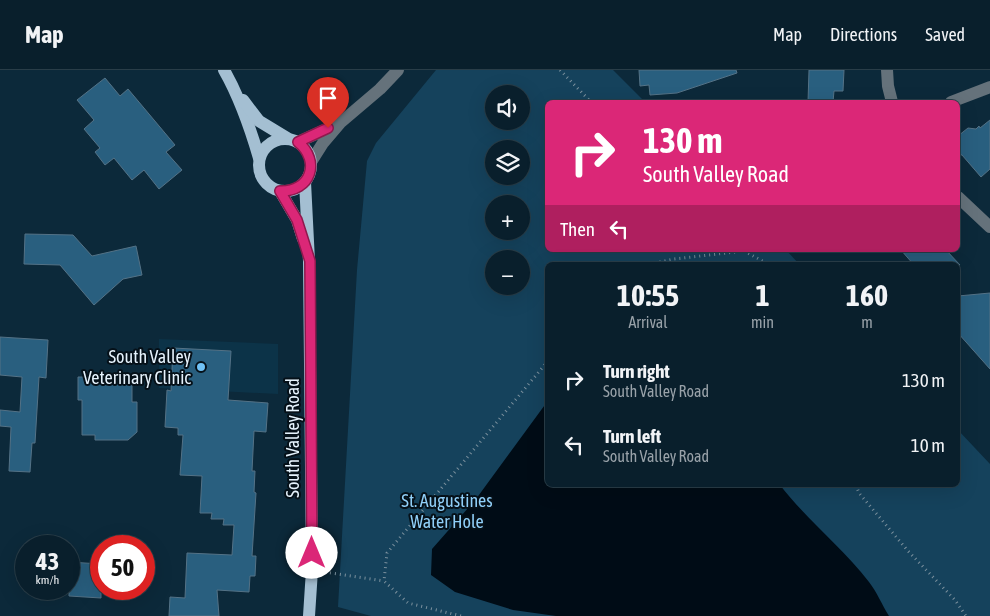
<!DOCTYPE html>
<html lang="en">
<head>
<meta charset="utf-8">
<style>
  :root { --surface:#091f2c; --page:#122734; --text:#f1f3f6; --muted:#99a2a9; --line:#293d48 }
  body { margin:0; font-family:"Asap Condensed",sans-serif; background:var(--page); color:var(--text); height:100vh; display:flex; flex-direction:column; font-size:19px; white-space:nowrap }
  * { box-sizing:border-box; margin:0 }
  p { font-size:16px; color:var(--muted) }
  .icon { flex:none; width:28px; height:28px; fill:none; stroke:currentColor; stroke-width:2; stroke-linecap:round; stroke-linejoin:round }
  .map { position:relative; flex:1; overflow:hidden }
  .drawer { position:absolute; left:545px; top:192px; width:415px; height:225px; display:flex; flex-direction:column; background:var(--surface); border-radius:8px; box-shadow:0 5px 20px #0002,0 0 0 1px var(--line) }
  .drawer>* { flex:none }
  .banner { position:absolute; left:545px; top:30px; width:415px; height:152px; border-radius:8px; box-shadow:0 5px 20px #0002,0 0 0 1px var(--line); background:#db2777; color:#fff; overflow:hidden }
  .buttons { position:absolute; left:485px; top:15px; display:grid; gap:10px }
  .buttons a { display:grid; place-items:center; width:45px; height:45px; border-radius:50%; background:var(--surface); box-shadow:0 5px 20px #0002,0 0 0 1px var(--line); font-size:25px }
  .speed { position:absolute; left:15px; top:465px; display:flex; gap:10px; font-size:25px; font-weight:700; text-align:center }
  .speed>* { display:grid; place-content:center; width:65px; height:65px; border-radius:50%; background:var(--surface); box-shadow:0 5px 20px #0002,0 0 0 1px var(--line); line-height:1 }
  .speed small { font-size:12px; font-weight:400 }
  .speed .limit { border:8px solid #d22; background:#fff; color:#111 }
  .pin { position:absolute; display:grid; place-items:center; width:42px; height:42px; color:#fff; margin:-51px -21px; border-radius:50% 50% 50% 0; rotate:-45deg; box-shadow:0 0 5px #0007 }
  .pin .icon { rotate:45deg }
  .me { position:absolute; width:55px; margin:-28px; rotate:0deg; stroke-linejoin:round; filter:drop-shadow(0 0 4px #0008) }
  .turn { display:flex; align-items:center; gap:18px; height:105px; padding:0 15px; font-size:22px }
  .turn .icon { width:65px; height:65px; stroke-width:2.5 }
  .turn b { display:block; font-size:35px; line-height:42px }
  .then { display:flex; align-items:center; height:48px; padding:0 15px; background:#0003; gap:10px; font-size:19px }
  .eta { display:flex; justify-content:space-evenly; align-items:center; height:85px; text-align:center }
  .eta b { font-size:30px; font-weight:700; line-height:35px }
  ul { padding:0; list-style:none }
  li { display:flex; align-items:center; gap:15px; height:65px; padding:0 15px }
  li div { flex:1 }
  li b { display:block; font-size:19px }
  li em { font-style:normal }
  header { display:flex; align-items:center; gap:30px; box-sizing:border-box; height:70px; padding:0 25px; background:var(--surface); border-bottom:1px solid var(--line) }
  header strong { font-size:24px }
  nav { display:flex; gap:28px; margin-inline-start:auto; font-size:18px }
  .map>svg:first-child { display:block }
  .built { fill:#0c3348 }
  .green { fill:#15425c; fill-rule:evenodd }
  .water { fill:#000c16 }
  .building { fill:#295f7f; stroke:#547286 }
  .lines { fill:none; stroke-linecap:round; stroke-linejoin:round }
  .path { stroke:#7c919e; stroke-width:3; stroke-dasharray:1 4; stroke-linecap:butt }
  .minor { stroke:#65727b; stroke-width:12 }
  .major { stroke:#a4bfd2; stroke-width:12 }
  .route-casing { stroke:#8e194d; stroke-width:12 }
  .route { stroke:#db2777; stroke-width:9 }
  .poi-dot { fill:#70c1f4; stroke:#051018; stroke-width:2 }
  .labels { text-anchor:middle; stroke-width:4; stroke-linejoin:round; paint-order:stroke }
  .poi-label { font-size:18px; fill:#e6f3fd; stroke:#051018; text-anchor:end }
  .street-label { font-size:18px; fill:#e6f3fd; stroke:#051018 }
  .park-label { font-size:18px; fill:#90cff8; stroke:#051018 }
</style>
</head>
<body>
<header>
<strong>Map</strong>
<nav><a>Map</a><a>Directions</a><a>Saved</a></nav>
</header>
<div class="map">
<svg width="990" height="546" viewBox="0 0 990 546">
  <rect width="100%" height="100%" fill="#0c293a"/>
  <polygon class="built" points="159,269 278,274 278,324 159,318"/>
  <path class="green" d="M 436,0 L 613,0 L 645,32 L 548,32 L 548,180 L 786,180 L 800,195 L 548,195 L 548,415 L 958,415 L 958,360 L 990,394 L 990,546 L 371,546 L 338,537 L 357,200 L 367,91 L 376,73 ZM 494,24 L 521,24 L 521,51 L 494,51 ZM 494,79 L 521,79 L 521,106 L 494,106 ZM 494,134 L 521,134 L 521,161 L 494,161 ZM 494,189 L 521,189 L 521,216 L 494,216 Z"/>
  <path class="water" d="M 547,332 L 548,415 L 780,415 C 807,450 842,477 869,512 C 877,522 882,535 889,546 L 556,546 L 513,540 L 455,522 L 431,505 L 432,479 L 476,429 Z"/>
  <g class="building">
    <polygon points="639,0 736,0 737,3 677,23 650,25 649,15 640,16"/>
    <polygon points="809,0 844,0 843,21 834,21 833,32 808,32"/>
    <polygon points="105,8 120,26 128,19 175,75 166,82 182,100 159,119 144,100 132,110 114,88 105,95 95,82 100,78 84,59 94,50 77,30"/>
    <polygon points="990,50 990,99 981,107 962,85 958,84 958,66 968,58 976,59 979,56 980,58"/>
    <polygon points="25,164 73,165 92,186 136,176 142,205 123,209 94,235 60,195 24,194"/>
    <polygon points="901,180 946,180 960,195 914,195"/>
    <polygon points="990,223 990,299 958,263 958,226"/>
    <polygon points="0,267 48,270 46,308 39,307 35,373 32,373 30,402 9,401 11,357 0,356 0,340 20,342 22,307 0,305"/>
    <polygon points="173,278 231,281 228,330 268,333 266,362 254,361 252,401 255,401 254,422 256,423 252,486 256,486 255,506 250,506 249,522 217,520 219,546 169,546 170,527 185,528 187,483 232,485 234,455 223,455 224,449 211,449 212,443 200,443 202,406 180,405 183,365 178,365 178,358 165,357 167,320 171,321"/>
    <polygon points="78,307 132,307 132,332 137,332 137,362 128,370 95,370 95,365 82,365 82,330 78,330"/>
    <polygon points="69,492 101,494 101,528 69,526"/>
  </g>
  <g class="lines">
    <g class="path">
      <polyline points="560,0 591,32"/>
      <polyline points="645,195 674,189 744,181 770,195"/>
      <polyline points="856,415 859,423 908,481 955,530 966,546"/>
      <polyline points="325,502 384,511"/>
      <polyline points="461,546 408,533 384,511 387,483 548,291"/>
    </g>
    <g class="minor">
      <polyline points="887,0 888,16 892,32"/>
      <polyline points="951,32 990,17"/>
      <polyline points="298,72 338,54"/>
      <polyline points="311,92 323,73 340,53 380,19 398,0"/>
      <polyline points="958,127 990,157"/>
    </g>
    <g class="major">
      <path d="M 224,0 C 240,28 250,57 259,88"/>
      <polyline points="243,30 259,51 287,68"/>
      <circle cx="285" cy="95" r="26"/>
      <polyline points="305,112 309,191 312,500 309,546"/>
      <polyline points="280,121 297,150 303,169"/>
    </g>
  </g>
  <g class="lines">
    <defs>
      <path id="route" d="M 312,483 L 310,191 L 297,150 L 280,121 C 311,122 321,91 298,72 L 328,58"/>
    </defs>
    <use href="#route" class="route-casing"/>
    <use href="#route" class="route"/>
  </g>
  <circle class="poi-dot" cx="201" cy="297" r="5"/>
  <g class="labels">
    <g class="poi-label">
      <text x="191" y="293">South Valley<tspan x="191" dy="21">Veterinary Clinic</tspan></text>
    </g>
    <g class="street-label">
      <text transform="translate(293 368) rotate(-90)" y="6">South Valley Road</text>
    </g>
    <g class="park-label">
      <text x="447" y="437">St. Augustines<tspan x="447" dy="21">Water Hole</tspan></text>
    </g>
  </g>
</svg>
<div class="buttons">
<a><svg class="icon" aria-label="sound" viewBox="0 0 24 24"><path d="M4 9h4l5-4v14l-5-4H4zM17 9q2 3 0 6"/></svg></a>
<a><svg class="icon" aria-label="layers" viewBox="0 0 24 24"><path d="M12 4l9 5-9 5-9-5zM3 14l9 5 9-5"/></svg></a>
<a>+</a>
<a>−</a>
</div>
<div class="speed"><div>43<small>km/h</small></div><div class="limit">50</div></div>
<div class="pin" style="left:328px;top:58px;background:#d93025"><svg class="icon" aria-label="arrive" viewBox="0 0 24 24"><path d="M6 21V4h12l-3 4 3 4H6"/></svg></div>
<svg class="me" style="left:312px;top:483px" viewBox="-20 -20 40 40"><circle r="19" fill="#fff"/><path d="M0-13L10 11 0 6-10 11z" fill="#db2777"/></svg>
<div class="banner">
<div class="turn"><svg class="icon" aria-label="right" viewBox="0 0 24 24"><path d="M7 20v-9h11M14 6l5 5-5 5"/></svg><div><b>130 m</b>South Valley Road</div></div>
<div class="then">Then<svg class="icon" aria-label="left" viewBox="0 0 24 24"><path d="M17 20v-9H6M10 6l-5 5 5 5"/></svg></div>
</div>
<section class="drawer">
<div class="eta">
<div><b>10:55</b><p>Arrival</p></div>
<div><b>1</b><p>min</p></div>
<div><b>160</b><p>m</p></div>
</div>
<ul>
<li><svg class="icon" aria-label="right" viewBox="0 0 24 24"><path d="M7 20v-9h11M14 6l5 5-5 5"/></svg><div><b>Turn right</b><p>South Valley Road</p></div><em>130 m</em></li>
<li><svg class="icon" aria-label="left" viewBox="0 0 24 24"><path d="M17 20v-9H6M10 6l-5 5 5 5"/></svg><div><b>Turn left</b><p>South Valley Road</p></div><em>10 m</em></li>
</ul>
</section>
</div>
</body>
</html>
